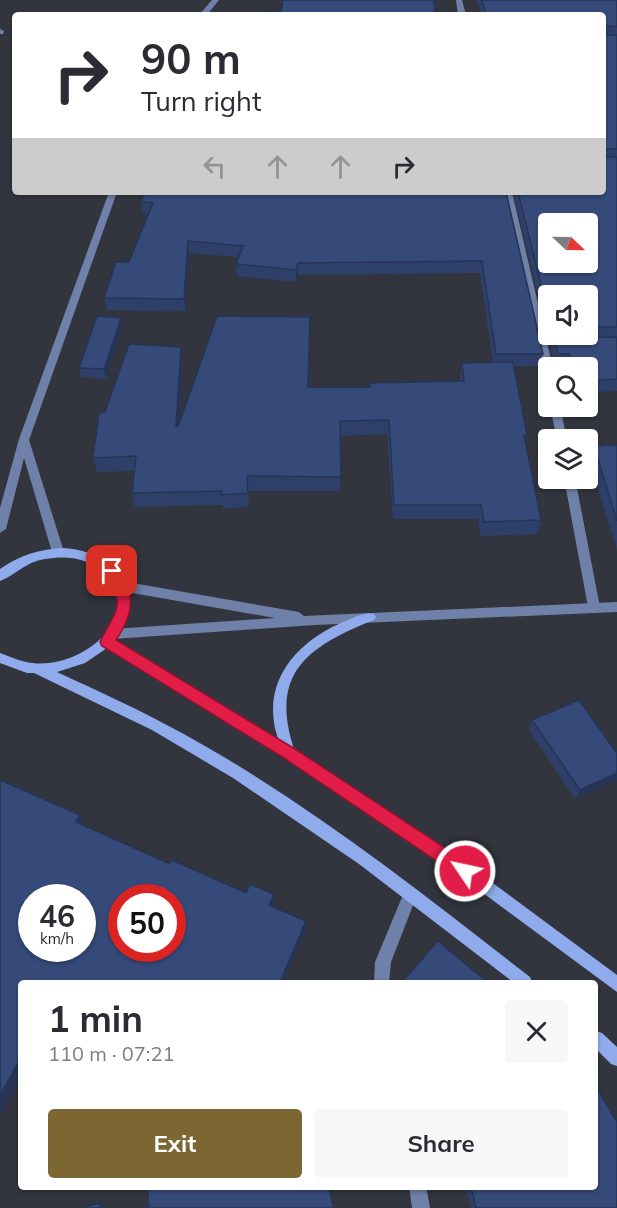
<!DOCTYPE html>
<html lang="en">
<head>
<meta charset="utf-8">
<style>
  :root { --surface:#fff; --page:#f7f7f7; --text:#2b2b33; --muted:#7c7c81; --accent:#7c6733 }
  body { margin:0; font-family:Mulish,sans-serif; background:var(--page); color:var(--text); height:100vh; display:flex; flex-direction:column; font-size:22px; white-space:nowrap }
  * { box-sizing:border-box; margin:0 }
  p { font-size:20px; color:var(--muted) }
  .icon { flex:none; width:33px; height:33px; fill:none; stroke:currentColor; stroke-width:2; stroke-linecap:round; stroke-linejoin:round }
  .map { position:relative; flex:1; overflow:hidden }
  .panel { position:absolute; left:18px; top:980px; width:580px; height:210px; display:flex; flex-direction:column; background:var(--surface); border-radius:6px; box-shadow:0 2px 4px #0004 }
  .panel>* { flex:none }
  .top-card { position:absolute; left:12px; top:12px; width:594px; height:183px; border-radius:6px; box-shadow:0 2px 4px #0004; background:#fff; color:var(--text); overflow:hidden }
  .needle { width:39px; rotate:112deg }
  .controls { position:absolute; left:538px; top:213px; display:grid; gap:12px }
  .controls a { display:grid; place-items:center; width:60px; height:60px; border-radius:6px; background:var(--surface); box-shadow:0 2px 4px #0004; font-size:30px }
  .speed { position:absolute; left:18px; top:884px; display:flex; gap:12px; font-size:30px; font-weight:700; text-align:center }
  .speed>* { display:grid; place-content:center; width:78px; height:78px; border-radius:50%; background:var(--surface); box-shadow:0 2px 4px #0004; line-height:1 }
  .speed small { font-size:15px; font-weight:400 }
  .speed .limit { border:9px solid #d22; background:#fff; color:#111 }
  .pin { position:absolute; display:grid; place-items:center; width:51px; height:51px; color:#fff; margin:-26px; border-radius:12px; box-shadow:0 3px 9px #0006 }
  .me { position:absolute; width:66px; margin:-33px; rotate:304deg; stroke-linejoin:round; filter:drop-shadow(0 0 4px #0008) }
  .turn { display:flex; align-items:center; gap:21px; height:126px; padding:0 30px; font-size:27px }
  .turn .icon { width:78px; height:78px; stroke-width:2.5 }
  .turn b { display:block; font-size:42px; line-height:51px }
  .lanes { display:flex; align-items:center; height:57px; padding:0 30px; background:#0003; justify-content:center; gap:30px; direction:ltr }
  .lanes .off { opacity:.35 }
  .round { display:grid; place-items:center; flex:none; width:63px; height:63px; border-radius:6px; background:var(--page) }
  .headline { display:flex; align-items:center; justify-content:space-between; height:102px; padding:0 30px }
  h1 { font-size:36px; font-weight:700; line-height:45px }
  .button { display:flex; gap:12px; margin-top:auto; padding:12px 30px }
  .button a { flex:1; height:69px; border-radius:6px; background:var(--accent); color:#fff; font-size:24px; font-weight:700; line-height:69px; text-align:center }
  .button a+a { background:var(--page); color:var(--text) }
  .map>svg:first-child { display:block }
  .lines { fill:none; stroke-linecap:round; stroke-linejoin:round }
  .service { fill:#6f81a9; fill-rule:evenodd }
  .minor { fill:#6f81a9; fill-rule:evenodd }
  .tertiary { fill:#6f81a9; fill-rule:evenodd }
  .secondary { fill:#8fabeb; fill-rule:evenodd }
  .wall { fill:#2e4069; fill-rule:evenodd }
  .shaded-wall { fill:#263455 }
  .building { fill:#364a7a; stroke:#263455; stroke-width:1.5; fill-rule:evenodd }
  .route { fill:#e11d48; stroke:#92132f; stroke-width:1.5 }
</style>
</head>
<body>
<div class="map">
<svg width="617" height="1208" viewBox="0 0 617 1208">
  <rect width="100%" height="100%" fill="#32353d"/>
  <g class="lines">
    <polygon class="service" points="0,29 4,31 3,34 0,34"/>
    <g class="minor">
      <polygon points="456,0 462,0 466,15 458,15"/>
      <polygon points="504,192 512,192 553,368 549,368 549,377 544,374"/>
      <polygon points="550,406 560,406 567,440 557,440"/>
      <polygon points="564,478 575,478 600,607 598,610 590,610 588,607"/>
      <polygon points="410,888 415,890 417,895 391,962 389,982 374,982 375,962 405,890"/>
      <polygon points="409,1186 426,1186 430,1208 412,1208"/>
    </g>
    <g class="tertiary">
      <polygon points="212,0 219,0 207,15 199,15"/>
      <polygon points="109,192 117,192 29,440 64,552 58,557 52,552 24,458 6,529 0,533 0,508 19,439"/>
      <polygon points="121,581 299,612 304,616 617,602 617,612 315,625 113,639 109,638 107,634 109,630 113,629 275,618 121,591 117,589 115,586 117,583"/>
    </g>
    <g class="secondary">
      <path d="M 62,548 C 115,550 153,593 114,640 L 278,739 C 259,682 297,640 348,620 C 356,617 366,611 374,614 L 376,617 L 374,620 C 308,646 269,673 294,749 L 470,866 L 617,975 L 617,992 L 460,876 L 284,757 L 107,648 L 85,663 L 57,672 C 98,691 140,710 180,732 C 305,800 418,890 530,977 L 532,982 L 513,982 L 359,864 L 233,778 L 152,730 L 34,673 L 27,673 L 0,663 L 0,653 C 9,656 17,660 26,662 C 54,668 87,655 105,634 C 111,626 118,616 119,606 C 120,594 115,585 108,577 C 91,558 69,555 45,559 C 25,562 16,575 0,581 L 0,569 C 18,556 39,549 62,548 Z"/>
      <polygon points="596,1031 602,1033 617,1047 617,1066 611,1064 596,1049"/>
    </g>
  </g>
  <g class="wall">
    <path d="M 477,0 L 617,0 L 617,391 L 588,392 L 588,368 L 567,368 L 566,366 L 555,366 L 551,350 L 553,340 L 549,340 L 513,192 L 603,192 L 603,15 L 482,15 ZM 549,296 L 588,296 L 588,334 L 549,334 Z"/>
    <polygon points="506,192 543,354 540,366 514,366 527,435 525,443 541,520 537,534 481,536 478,519 393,519 387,434 340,436 340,491 248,491 249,507 223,509 223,505 135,507 132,493 135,471 97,472 93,458 105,412 181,347 183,362 179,425 309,387 369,387 370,383 460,381 460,377 462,363 493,362 480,273 298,275 296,282 237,276 236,264 239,257 189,253 186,311 107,310 104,298 129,262 148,214 143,214 141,202"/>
    <polygon points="121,318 122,327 106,379 81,377 79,368"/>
    <polygon points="617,445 617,550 589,459 594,446"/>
    <polygon points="532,720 617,753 617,780 575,799 529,730"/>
    <polygon points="465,1186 596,1186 617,1208 471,1208"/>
  </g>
  <g class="shaded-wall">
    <polygon points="188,241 189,253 186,311 184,299"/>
    <polygon points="298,263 298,275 296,282 296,270"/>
    <polygon points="121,318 122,327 106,379 104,369"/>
    <polygon points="181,347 183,362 178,441 176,426"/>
    <polygon points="617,773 617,780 575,799 580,790"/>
    <polygon points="80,815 85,826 76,822"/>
    <polygon points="274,894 275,904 270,915 269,905"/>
    <polygon points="306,921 306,930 284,982 280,982"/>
    <polygon points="21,1057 21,1077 0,1116 0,1096"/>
    <polygon points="100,1203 105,1207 105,1208 100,1208"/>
  </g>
  <g class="building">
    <polygon points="283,0 434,0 435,15 262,15 263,11 281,12"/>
    <path d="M 482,0 L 617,0 L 617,27 L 606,26 L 603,32 L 606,35 L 617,35 L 617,149 L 606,149 L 604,155 L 606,157 L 617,157 L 617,327 L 588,327 L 588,296 L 549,296 L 549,317 L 518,192 L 603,192 L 603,15 L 486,15 ZM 549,224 L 588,224 L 588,262 L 549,262 Z"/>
    <polygon points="145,192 506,192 543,354 496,354 482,261 298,263 296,270 236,264 243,246 188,241 184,299 104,298 116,262 129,262 153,203 141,202"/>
    <polygon points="97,316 121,318 104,369 79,368"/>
    <polygon points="217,316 310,317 308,387 370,387 370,383 464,381 462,363 513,362 527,435 524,435 541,520 484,522 481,505 394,505 389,420 340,421 341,477 247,476 248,493 222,495 222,491 132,493 136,456 93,458 99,413 105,412 129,344 181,347 176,426 178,427"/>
    <polygon points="617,337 617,379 588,381 588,368 574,368 569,354 558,354 554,338"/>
    <polygon points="617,445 617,521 594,446"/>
    <polygon points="579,700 617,753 617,773 580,790 532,720"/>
    <path d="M 0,780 L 80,815 L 76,822 L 170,864 L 172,860 L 246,893 L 250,884 L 274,894 L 269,905 L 306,921 L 280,982 L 21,982 L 21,1057 L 0,1096 ZM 32,897 L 82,897 L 82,948 L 32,948 ZM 122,897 L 172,897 L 172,948 L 122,948 Z"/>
    <polygon points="438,941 487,982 402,982"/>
    <polygon points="596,1087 617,1122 617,1208 476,1208 471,1186 596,1186"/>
    <polygon points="147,1186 329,1186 333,1208 140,1208 149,1206"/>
    <polygon points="100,1203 100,1208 82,1208"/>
  </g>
  <path class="route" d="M 112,566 C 118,568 119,571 122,576 C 137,599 130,619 116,640 L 295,749 L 471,865 L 473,871 L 471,876 L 465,879 L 459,876 L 284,758 L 102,646 L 100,642 C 117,607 126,610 105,571 Z"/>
</svg>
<div class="controls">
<a><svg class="needle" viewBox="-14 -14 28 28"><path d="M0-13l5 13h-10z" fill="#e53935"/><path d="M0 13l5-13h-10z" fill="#7c7c81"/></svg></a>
<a><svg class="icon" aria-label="sound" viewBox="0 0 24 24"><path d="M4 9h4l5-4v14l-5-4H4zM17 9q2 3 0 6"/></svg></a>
<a><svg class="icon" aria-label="search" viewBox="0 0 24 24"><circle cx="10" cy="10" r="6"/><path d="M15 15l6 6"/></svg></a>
<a><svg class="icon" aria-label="layers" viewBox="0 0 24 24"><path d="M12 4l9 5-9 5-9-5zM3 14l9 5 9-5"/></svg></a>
</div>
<div class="speed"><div>46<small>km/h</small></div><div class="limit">50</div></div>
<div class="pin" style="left:112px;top:571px;background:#d93025"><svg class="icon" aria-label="arrive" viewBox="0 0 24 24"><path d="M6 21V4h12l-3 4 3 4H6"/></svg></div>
<svg class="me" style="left:465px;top:871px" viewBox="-20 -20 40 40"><circle r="17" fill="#e11d48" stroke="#fff" stroke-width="3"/><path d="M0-11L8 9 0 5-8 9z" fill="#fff"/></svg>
<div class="top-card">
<div class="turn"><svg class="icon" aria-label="right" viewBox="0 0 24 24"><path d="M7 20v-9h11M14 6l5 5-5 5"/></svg><div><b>90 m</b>Turn right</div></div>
<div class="lanes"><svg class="icon off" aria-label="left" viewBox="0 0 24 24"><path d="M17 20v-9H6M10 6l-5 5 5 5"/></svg><svg class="icon off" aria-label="ahead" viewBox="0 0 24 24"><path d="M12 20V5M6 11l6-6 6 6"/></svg><svg class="icon off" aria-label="ahead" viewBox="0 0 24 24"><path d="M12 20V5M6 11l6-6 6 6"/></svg><svg class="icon" aria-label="right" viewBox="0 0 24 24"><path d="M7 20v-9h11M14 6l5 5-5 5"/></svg></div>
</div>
<section class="panel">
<div class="headline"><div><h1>1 min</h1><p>110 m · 07:21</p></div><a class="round"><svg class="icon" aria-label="close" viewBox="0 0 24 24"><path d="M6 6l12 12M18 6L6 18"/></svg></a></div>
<div class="button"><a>Exit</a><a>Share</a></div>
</section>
</div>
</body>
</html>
